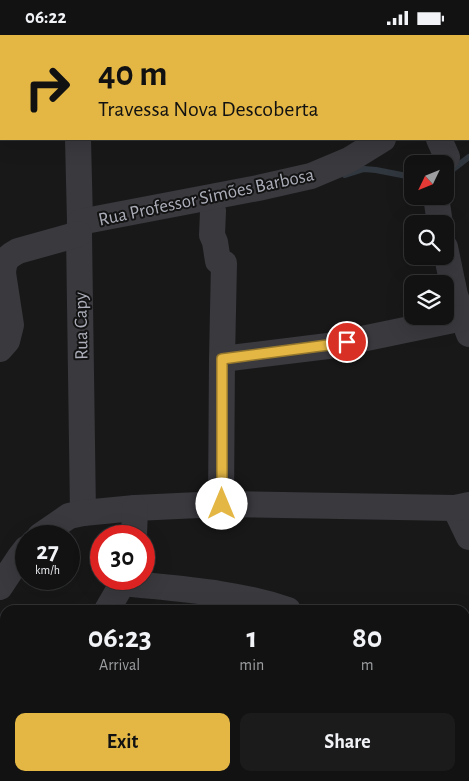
<!DOCTYPE html>
<html lang="en">
<head>
<meta charset="utf-8">
<style>
  :root { --surface:#121213; --page:#1b1b1c; --text:#f1f3f6; --muted:#9c9ea0; --line:#313233; --accent:#e4b745 }
  body { margin:0; font-family:"Alegreya Sans",sans-serif; background:var(--page); color:var(--text); height:100vh; display:flex; flex-direction:column; font-size:19px; white-space:nowrap }
  * { box-sizing:border-box; margin:0 }
  p { font-size:16px; color:var(--muted) }
  .icon { flex:none; width:28px; height:28px; fill:none; stroke:currentColor; stroke-width:2; stroke-linecap:round; stroke-linejoin:round }
  .map { position:relative; flex:1; overflow:hidden }
  .sheet { position:absolute; left:0px; top:570px; width:470px; height:176px; display:flex; flex-direction:column; background:var(--surface); border-radius:15px 15px 0 0; box-shadow:0 5px 20px #0002,0 0 0 1px var(--line) }
  .sheet>* { flex:none }
  .banner { position:absolute; left:0px; top:0px; width:470px; height:105px; box-shadow:0 5px 20px #0002,0 0 0 1px var(--line); background:#e4b745; color:#111; overflow:hidden }
  .needle { width:32px; rotate:227deg }
  .fabs { position:absolute; left:404px; top:120px; display:grid; gap:10px }
  .fabs a { display:grid; place-items:center; width:50px; height:50px; border-radius:10px; background:var(--surface); box-shadow:0 5px 20px #0002,0 0 0 1px var(--line); font-size:25px }
  .speed { position:absolute; left:15px; top:490px; display:flex; gap:10px; font-size:25px; font-weight:700; text-align:center }
  .speed>* { display:grid; place-content:center; width:65px; height:65px; border-radius:50%; background:var(--surface); box-shadow:0 5px 20px #0002,0 0 0 1px var(--line); line-height:1 }
  .speed small { font-size:12px; font-weight:400 }
  .speed .limit { border:8px solid #d22; background:#fff; color:#111 }
  .pin { position:absolute; display:grid; place-items:center; width:42px; height:42px; color:#fff; margin:-21px; border:2px solid #fff; border-radius:50%; box-shadow:0 1px 5px #0007 }
  .me { position:absolute; width:55px; margin:-28px; rotate:0deg; stroke-linejoin:round; filter:drop-shadow(0 0 4px #0008) }
  .turn { display:flex; align-items:center; gap:18px; height:105px; padding:0 15px; font-size:22px }
  .turn .icon { width:65px; height:65px; stroke-width:2.5 }
  .turn b { display:block; font-size:35px; line-height:42px }
  .eta { display:flex; justify-content:space-evenly; align-items:center; height:85px; text-align:center }
  .eta b { font-size:30px; font-weight:700; line-height:35px }
  .action { display:flex; gap:10px; margin-top:auto; padding:10px 15px }
  .action a { flex:1; height:58px; border-radius:10px; background:var(--accent); color:#111; font-size:20px; font-weight:700; line-height:58px; text-align:center }
  .action a+a { background:var(--page); color:var(--text) }
  .status { display:flex; justify-content:space-between; align-items:center; height:35px; padding:0 25px; background:var(--surface); direction:ltr }
  .status svg { height:14px; fill:currentColor }
  .map>svg:first-child { display:block }
  .lines { fill:none; stroke-linecap:round; stroke-linejoin:round }
  .stream { stroke:#31373e; stroke-width:6 }
  .minor { stroke:#39393e; stroke-width:26 }
  .route-casing { stroke:#94772d; stroke-width:12 }
  .route { stroke:#e4b745; stroke-width:9 }
  .labels { text-anchor:middle; stroke-width:4; stroke-linejoin:round; paint-order:stroke }
  .street-label { font-size:19px; fill:#abaeb8; stroke:#131314 }
</style>
</head>
<body>
<div class="status"><b>06:22</b><svg viewBox="0 0 49 12"><path d="M0 12V9h3v3zM5 12V6h3v6zM10 12V3h3v9zM15 12V0h3v12zM26 1h20v11H26zM47 4h2v5h-2z"/></svg></div>
<div class="map">
<svg width="469" height="746" viewBox="0 0 469 746">
  <rect width="100%" height="100%" fill="#181819"/>
  <g class="lines">
    <g class="stream">
      <polyline points="448,138 469,122"/>
      <polyline points="345,140 364,134 376,135 412,142"/>
    </g>
    <g class="minor">
      <polyline points="199,0 201,1"/>
      <polyline points="448,0 449,1"/>
      <polyline points="125,1 127,0"/>
      <polyline points="232,1 233,0"/>
      <polyline points="469,22 469,21"/>
      <polyline points="0,83 1,82"/>
      <polyline points="78,104 80,187 79,199 83,478"/>
      <polyline points="439,104 447,122 442,129"/>
      <polyline points="436,161 440,189"/>
      <polyline points="213,176 212,200 215,207 218,226 224,228 222,324 221,469"/>
      <polyline points="80,187 258,153 311,141 349,125 383,104"/>
      <polyline points="445,212 455,260 469,299"/>
      <path d="M 0,314 L 7,306 L 11,290 L 3,238 C 4,225 7,222 18,216 L 79,199"/>
      <polyline points="222,324 328,311 463,283"/>
      <polyline points="455,473 469,502"/>
      <polyline points="40,501 69,481 83,478 135,473 221,469 455,473 469,470"/>
      <polyline points="134,501 135,473"/>
      <path d="M 123,548 C 179,554 235,557 288,575"/>
      <polyline points="0,552 19,523 26,514"/>
      <polyline points="107,575 125,544"/>
      <polyline points="0,697 5,691"/>
      <polyline points="465,728 469,734"/>
      <polyline points="323,741 328,746"/>
      <polyline points="129,746 133,741"/>
    </g>
  </g>
  <g class="lines">
    <defs>
      <polyline id="route" points="222,469 222,324 328,310 347,307"/>
    </defs>
    <use href="#route" class="route-casing"/>
    <use href="#route" class="route"/>
  </g>
  <g class="labels">
    <g class="street-label">
      <text transform="translate(206 161) rotate(-12)" y="7">Rua Professor Simões Barbosa</text>
      <text transform="translate(80 291) rotate(-91)" y="7">Rua Capy</text>
    </g>
  </g>
</svg>
<div class="fabs">
<a><svg class="needle" viewBox="-14 -14 28 28"><path d="M0-13l5 13h-10z" fill="#e53935"/><path d="M0 13l5-13h-10z" fill="#9c9ea0"/></svg></a>
<a><svg class="icon" aria-label="search" viewBox="0 0 24 24"><circle cx="10" cy="10" r="6"/><path d="M15 15l6 6"/></svg></a>
<a><svg class="icon" aria-label="layers" viewBox="0 0 24 24"><path d="M12 4l9 5-9 5-9-5zM3 14l9 5 9-5"/></svg></a>
</div>
<div class="speed"><div>27<small>km/h</small></div><div class="limit">30</div></div>
<div class="pin" style="left:347px;top:307px;background:#d93025"><svg class="icon" aria-label="arrive" viewBox="0 0 24 24"><path d="M6 21V4h12l-3 4 3 4H6"/></svg></div>
<svg class="me" style="left:222px;top:469px" viewBox="-20 -20 40 40"><circle r="19" fill="#fff"/><path d="M0-13L10 11 0 6-10 11z" fill="#e4b745"/></svg>
<div class="banner">
<div class="turn"><svg class="icon" aria-label="right" viewBox="0 0 24 24"><path d="M7 20v-9h11M14 6l5 5-5 5"/></svg><div><b>40 m</b>Travessa Nova Descoberta</div></div>
</div>
<section class="sheet">
<div class="eta">
<div><b>06:23</b><p>Arrival</p></div>
<div><b>1</b><p>min</p></div>
<div><b>80</b><p>m</p></div>
</div>
<div class="action"><a>Exit</a><a>Share</a></div>
</section>
</div>
</body>
</html>
